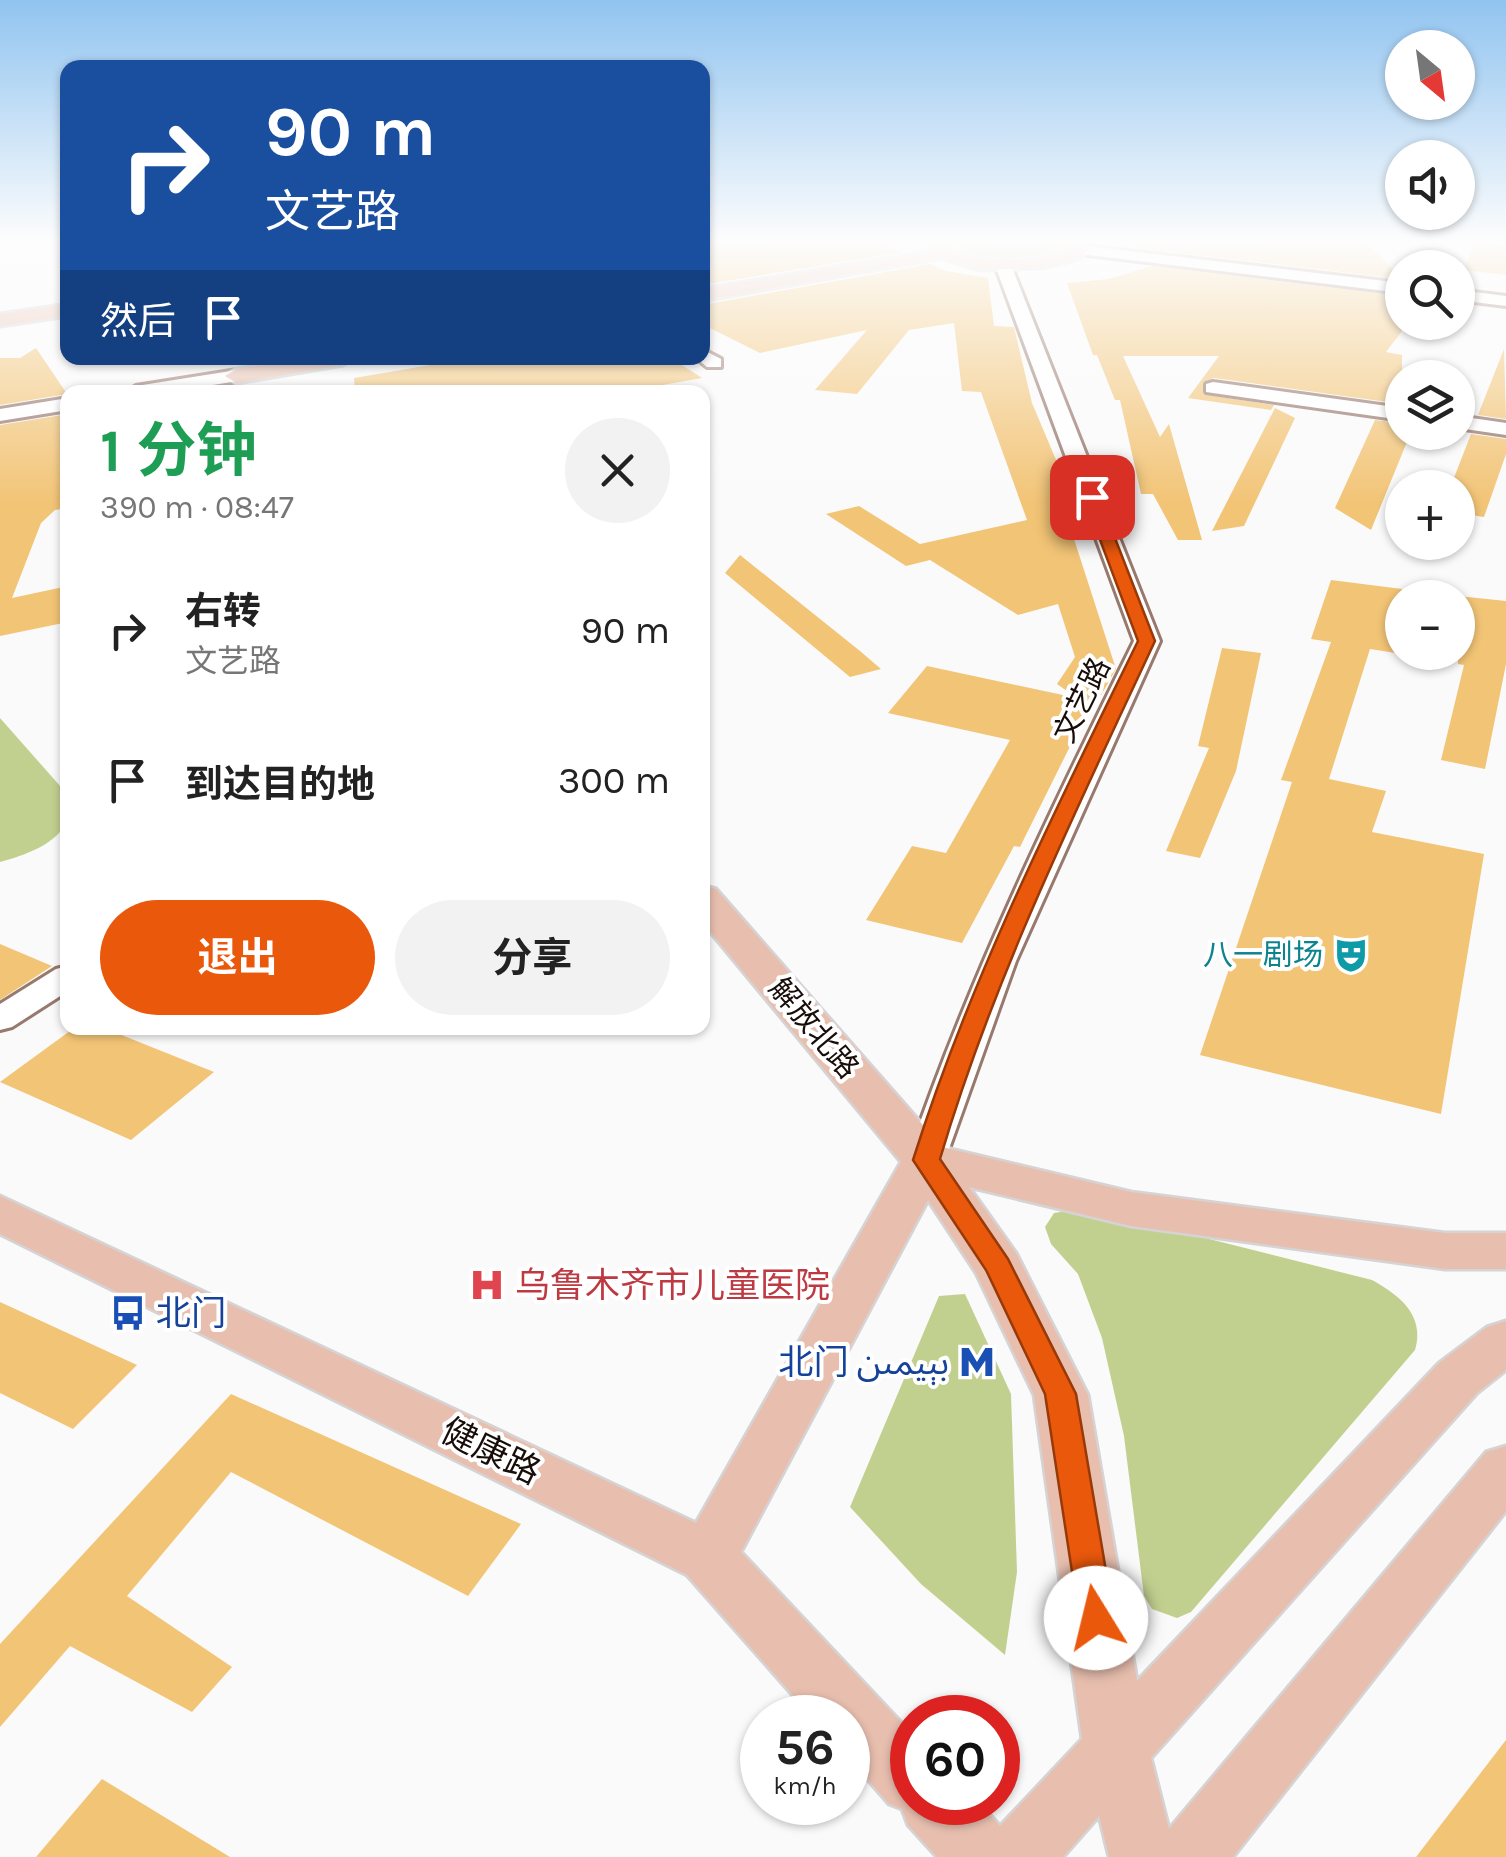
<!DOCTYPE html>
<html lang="zh">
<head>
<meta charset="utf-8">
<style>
  :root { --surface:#fff; --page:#f2f2f2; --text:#222; --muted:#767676; --accent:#ea580c }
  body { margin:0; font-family:Karla,"Noto Sans Arabic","Noto Sans SC",sans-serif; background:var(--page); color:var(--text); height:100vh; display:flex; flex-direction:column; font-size:38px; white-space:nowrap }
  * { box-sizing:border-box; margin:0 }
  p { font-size:32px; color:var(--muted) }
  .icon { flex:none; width:55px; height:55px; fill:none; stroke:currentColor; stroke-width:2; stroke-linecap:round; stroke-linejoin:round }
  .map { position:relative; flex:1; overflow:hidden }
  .sheet { position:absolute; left:60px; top:385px; width:650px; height:650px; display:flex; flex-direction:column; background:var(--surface); border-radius:20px; box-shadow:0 2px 8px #0004 }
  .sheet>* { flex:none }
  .banner { position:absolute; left:60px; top:60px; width:650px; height:305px; border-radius:20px; box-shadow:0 2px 8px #0004; background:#1a4fa0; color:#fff; overflow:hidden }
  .needle { width:65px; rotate:151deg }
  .buttons { position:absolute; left:1385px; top:30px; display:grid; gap:20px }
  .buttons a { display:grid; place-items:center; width:90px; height:90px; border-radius:50%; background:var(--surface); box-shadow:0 2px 8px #0004; font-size:50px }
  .speed { position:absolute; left:740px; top:1695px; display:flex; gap:20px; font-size:50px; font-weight:700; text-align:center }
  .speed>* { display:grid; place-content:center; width:130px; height:130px; border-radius:50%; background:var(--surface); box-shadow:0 2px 8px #0004; line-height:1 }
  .speed small { font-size:25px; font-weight:400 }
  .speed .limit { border:15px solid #d22; background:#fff; color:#111 }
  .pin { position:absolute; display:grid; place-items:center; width:85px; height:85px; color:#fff; margin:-42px; border-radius:20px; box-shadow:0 5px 15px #0006 }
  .me { position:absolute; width:110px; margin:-55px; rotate:351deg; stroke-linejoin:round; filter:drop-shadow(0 0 8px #0008) }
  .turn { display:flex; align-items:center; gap:35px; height:210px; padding:0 40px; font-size:45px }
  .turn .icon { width:130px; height:130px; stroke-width:2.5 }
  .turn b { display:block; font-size:70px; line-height:85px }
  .then { display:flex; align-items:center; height:95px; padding:0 40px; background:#0003; gap:20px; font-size:38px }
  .round { display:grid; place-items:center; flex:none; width:105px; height:105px; border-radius:52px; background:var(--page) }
  .overview { display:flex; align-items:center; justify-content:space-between; height:170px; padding:0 40px }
  h1 { font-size:60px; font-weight:700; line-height:75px; color:#1e9e55 }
  .action { display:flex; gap:20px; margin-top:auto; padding:20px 40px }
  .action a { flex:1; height:115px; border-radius:60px; background:var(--accent); color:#fff; font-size:40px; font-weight:700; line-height:115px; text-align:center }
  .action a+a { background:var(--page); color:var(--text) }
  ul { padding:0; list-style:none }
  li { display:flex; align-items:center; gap:30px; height:150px; padding:0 40px }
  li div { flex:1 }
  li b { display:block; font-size:38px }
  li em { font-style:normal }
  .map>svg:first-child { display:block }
  .green { fill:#c1d08f }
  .building { fill:#f2c476 }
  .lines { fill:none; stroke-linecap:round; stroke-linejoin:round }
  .minor-casing { stroke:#98796e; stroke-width:6 }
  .major-casing { stroke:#d5d3d3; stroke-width:5 }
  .minor { fill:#fff; fill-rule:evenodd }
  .major { fill:#e8bfaf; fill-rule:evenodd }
  .route { fill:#ea580c; stroke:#983908; stroke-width:2.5 }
  .labels { text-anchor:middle; stroke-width:8; stroke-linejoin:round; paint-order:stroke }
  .street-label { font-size:30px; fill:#180d09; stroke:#fff }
  .culture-label { font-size:30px; fill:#0d838f; stroke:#fff; text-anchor:end }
  .near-health-label { font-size:35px; fill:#be3a42; stroke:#fff; text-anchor:start }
  .near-transit-label { font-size:35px; fill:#164399; stroke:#fff; text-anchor:start }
  .near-street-label { font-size:35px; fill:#180d09; stroke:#fff }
</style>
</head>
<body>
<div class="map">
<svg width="1506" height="1857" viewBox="0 0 1506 1857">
  <rect width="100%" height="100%" fill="#fafafa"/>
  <g class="green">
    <path d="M 953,243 L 1064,243 L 1065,247 C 1041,267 976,265 953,243 Z"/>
    <path d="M 0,718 L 68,795 C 68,802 69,813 67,819 C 60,844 22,856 0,862 Z"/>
    <path d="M 1086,1208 L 1372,1280 C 1401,1296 1425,1316 1415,1350 L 1191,1612 L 1177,1618 L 1152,1609 L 1144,1596 L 1124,1436 L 1102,1338 L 1078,1274 L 1051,1244 L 1045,1227 L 1054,1213 Z"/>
    <polygon points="965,1294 1011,1394 1017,1572 1005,1655 921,1584 850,1507 939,1296"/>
  </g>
  <g class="building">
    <polygon points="702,243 883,243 902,252 702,285"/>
    <polygon points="1131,243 1367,243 1402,279 1136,248"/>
    <polygon points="1474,243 1506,246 1506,275 1464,270"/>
    <polygon points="930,264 946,271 988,278 994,326 1014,327 1032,403 1075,505 1063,505 1116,669 1099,699 1094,698 1020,847 1014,846 962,943 866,920 912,846 946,853 1010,740 888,713 927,666 1077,698 1057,684 1075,657 1058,604 1018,615 930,560 906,566 826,514 859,506 920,544 1027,520 981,392 962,391 954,323 909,330 857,394 815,390 867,330 760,353 702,324 702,305"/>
    <polygon points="1152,266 1402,296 1402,331 1386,352 1402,355 1402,404 1214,378 1203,382 1203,394 1274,405 1271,410 1188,398 1219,356 1123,356 1160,437 1169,424 1202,540 1178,540 1153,494 1141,494 1120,400 1115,400 1097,355 1093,355 1067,283 1109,279"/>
    <polygon points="36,348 67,394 0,405 0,358 20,358"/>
    <polygon points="1504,349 1506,419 1478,415"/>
    <polygon points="442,358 671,358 702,378 623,392 355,392 354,378 448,362"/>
    <polygon points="1275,408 1295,418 1244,526 1212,531"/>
    <polygon points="68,414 68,508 55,510 41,523 12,598 68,586 68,622 0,636 0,425"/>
    <polygon points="1375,420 1402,423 1402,432 1411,432 1371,530 1335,508"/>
    <polygon points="1471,434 1506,439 1506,454 1484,517 1458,513 1458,488 1450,488"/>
    <polygon points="740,555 860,651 881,669 850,677 725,573"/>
    <polygon points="1331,580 1402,589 1402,654 1370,649 1329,779 1386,791 1372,832 1484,854 1441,1114 1200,1055 1292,782 1281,780 1331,642 1311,639"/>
    <polygon points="1458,596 1506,601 1506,664 1485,769 1441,760 1464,665 1458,664"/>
    <polygon points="1222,648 1261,653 1236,771 1200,858 1166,851 1209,748 1198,746"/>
    <polygon points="0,944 52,966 0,1000"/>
    <polygon points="74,1028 104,1028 214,1072 131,1140 0,1082"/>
    <polygon points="0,1302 137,1365 73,1429 0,1393"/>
    <polygon points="231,1394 521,1524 468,1596 231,1472 127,1596 232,1667 192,1712 70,1646 0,1727 0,1644"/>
    <polygon points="1506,1740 1506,1857 1416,1857"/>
    <polygon points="102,1779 230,1857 36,1857"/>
  </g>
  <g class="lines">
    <defs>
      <g id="minor">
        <polygon points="1078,245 1402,283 1402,293 1072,253 1072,247"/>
        <path d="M 1003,260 L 1011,265 L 1160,641 L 1016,961 L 945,1160 L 940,1169 L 926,1173 L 912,1169 L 907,1160 C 968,980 1050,811 1134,641 L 995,265 Z"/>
        <polygon points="1458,290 1506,296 1506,306 1458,300"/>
        <polygon points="702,349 721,359 721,367 707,367 696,358 702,358"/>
        <polygon points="237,370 246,376 244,380 169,392 126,392 136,386"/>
        <polygon points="1213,382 1402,408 1402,420 1206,392 1206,384"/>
        <polygon points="68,398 68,410 0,421 0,409"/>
        <polygon points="1458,416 1506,423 1506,435 1458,428"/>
        <polygon points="68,966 68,991 12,1027 0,1030 0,1004 56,969"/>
      </g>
      <g id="major">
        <path d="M 929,243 C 948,243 955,252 973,256 C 1001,263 1042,262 1068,249 L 1066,243 L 1086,243 L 1088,250 L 1080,259 L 1042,268 L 980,270 L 941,258 L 702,301 L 702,289 L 917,253 L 932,248 Z"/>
        <polygon points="68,304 68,316 0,326 0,314"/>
        <polygon points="306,358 354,358 343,365 237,383 225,376 237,369"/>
        <path d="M 702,885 L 716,889 L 942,1147 L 1131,1192 L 1445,1233 L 1506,1233 L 1506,1269 L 1445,1269 L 1131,1226 L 969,1187 L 1016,1253 L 1088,1395 L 1137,1681 L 1439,1363 L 1487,1327 L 1506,1321 L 1506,1370 L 1477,1393 L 1151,1758 L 1169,1829 L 1486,1452 L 1506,1446 L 1506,1511 L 1233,1857 L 1109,1857 L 1099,1816 L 1063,1857 L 937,1857 L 908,1825 L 902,1809 L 889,1804 L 848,1757 L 848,1718 L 813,1718 L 687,1575 L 0,1234 L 0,1196 L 696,1523 L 901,1162 L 702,922 ZM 928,1200 L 976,1273 L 1034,1395 L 1082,1739 L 1000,1826 L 978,1802 L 912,1802 L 912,1734 L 741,1552 Z"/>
      </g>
    </defs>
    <use href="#minor" class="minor-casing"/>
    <use href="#major" class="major-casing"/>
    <use href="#minor" class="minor"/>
    <use href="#major" class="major"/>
  </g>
  <linearGradient id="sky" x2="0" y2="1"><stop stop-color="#91c4f0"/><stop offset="0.48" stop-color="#fdfdfd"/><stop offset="1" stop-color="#fdfdfd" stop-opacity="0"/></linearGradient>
  <rect width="1506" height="503" fill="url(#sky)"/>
  <path class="route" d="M 1092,493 L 1099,497 L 1155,641 C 1076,811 993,979 940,1159 L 1008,1259 L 1076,1394 L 1114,1618 L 1109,1629 L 1096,1633 L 1084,1629 L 1079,1618 L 1045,1394 L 986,1270 L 913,1160 C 970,979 1055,811 1138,641 L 1084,497 Z"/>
  <defs>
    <symbol id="theatre-bare" viewBox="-9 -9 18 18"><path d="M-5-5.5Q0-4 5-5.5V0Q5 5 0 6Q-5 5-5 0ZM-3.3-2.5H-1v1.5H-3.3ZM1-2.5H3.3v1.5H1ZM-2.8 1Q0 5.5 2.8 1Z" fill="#0f9aa8" stroke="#fff" stroke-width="2.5" paint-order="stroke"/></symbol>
    <symbol id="hospital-bare" viewBox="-9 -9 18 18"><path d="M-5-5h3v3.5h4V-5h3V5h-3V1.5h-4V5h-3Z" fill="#e0444e" stroke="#fff" stroke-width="2.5" paint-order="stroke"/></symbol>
    <symbol id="bus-bare" viewBox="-9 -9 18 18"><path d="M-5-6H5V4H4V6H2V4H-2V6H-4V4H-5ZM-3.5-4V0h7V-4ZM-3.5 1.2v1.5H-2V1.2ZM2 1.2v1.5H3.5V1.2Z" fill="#1a4fb4" stroke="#fff" stroke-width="2.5" paint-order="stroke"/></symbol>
    <symbol id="metro-bare" viewBox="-9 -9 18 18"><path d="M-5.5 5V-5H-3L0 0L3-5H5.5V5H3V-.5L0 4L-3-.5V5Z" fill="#1a4fb4" stroke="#fff" stroke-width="2.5" paint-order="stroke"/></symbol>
  </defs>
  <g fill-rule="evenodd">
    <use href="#theatre-bare" x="1326" y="930" width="50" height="50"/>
    <use href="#hospital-bare" x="462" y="1260" width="50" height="50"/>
    <use href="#bus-bare" x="103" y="1288" width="50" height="50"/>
    <use href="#metro-bare" x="952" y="1337" width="50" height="50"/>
  </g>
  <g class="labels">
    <g class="street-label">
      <text transform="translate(1082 700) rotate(-64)" y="10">文艺路</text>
      <text transform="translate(814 1028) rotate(50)" y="10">解放北路</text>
    </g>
    <g class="culture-label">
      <text x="1323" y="965">八一剧场</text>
    </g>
    <g class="near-health-label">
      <text x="515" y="1297">乌鲁木齐市儿童医院</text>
    </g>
    <g class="near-transit-label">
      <text x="156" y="1325">北门</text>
      <text x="949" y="1374" text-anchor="end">北门 بېيمىن</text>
    </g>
    <g class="near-street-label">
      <text transform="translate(491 1451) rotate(26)" y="12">健康路</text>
    </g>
  </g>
</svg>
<div class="buttons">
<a><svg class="needle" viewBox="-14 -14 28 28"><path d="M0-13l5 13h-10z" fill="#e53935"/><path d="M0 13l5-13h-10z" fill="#767676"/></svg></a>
<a><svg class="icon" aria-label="sound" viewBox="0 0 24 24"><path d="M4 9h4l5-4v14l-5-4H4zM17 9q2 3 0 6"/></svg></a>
<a><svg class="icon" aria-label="search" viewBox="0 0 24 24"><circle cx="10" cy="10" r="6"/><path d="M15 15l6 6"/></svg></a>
<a><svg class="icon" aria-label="layers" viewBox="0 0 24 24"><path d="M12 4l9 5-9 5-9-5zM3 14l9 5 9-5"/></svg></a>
<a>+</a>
<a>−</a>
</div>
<div class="speed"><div>56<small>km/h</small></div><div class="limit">60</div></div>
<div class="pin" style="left:1092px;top:497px;background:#d93025"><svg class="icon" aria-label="arrive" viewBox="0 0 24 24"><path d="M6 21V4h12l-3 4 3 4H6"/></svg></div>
<svg class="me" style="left:1096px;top:1618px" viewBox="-20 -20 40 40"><circle r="19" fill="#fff"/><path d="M0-13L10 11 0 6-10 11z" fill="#ea580c"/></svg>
<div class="banner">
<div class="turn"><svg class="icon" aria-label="right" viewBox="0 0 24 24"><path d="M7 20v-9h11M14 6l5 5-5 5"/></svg><div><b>90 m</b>文艺路</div></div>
<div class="then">然后<svg class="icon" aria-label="arrive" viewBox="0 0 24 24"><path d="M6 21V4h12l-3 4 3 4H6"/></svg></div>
</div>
<section class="sheet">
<div class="overview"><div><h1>1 分钟</h1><p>390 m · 08:47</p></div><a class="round"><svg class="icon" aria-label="close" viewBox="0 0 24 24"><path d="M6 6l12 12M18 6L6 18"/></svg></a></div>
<ul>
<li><svg class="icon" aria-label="right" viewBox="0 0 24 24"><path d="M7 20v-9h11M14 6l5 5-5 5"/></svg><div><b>右转</b><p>文艺路</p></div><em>90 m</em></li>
<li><svg class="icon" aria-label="arrive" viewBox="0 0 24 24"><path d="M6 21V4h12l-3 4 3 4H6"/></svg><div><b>到达目的地</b></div><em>300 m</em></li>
</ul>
<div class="action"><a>退出</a><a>分享</a></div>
</section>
</div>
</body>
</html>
